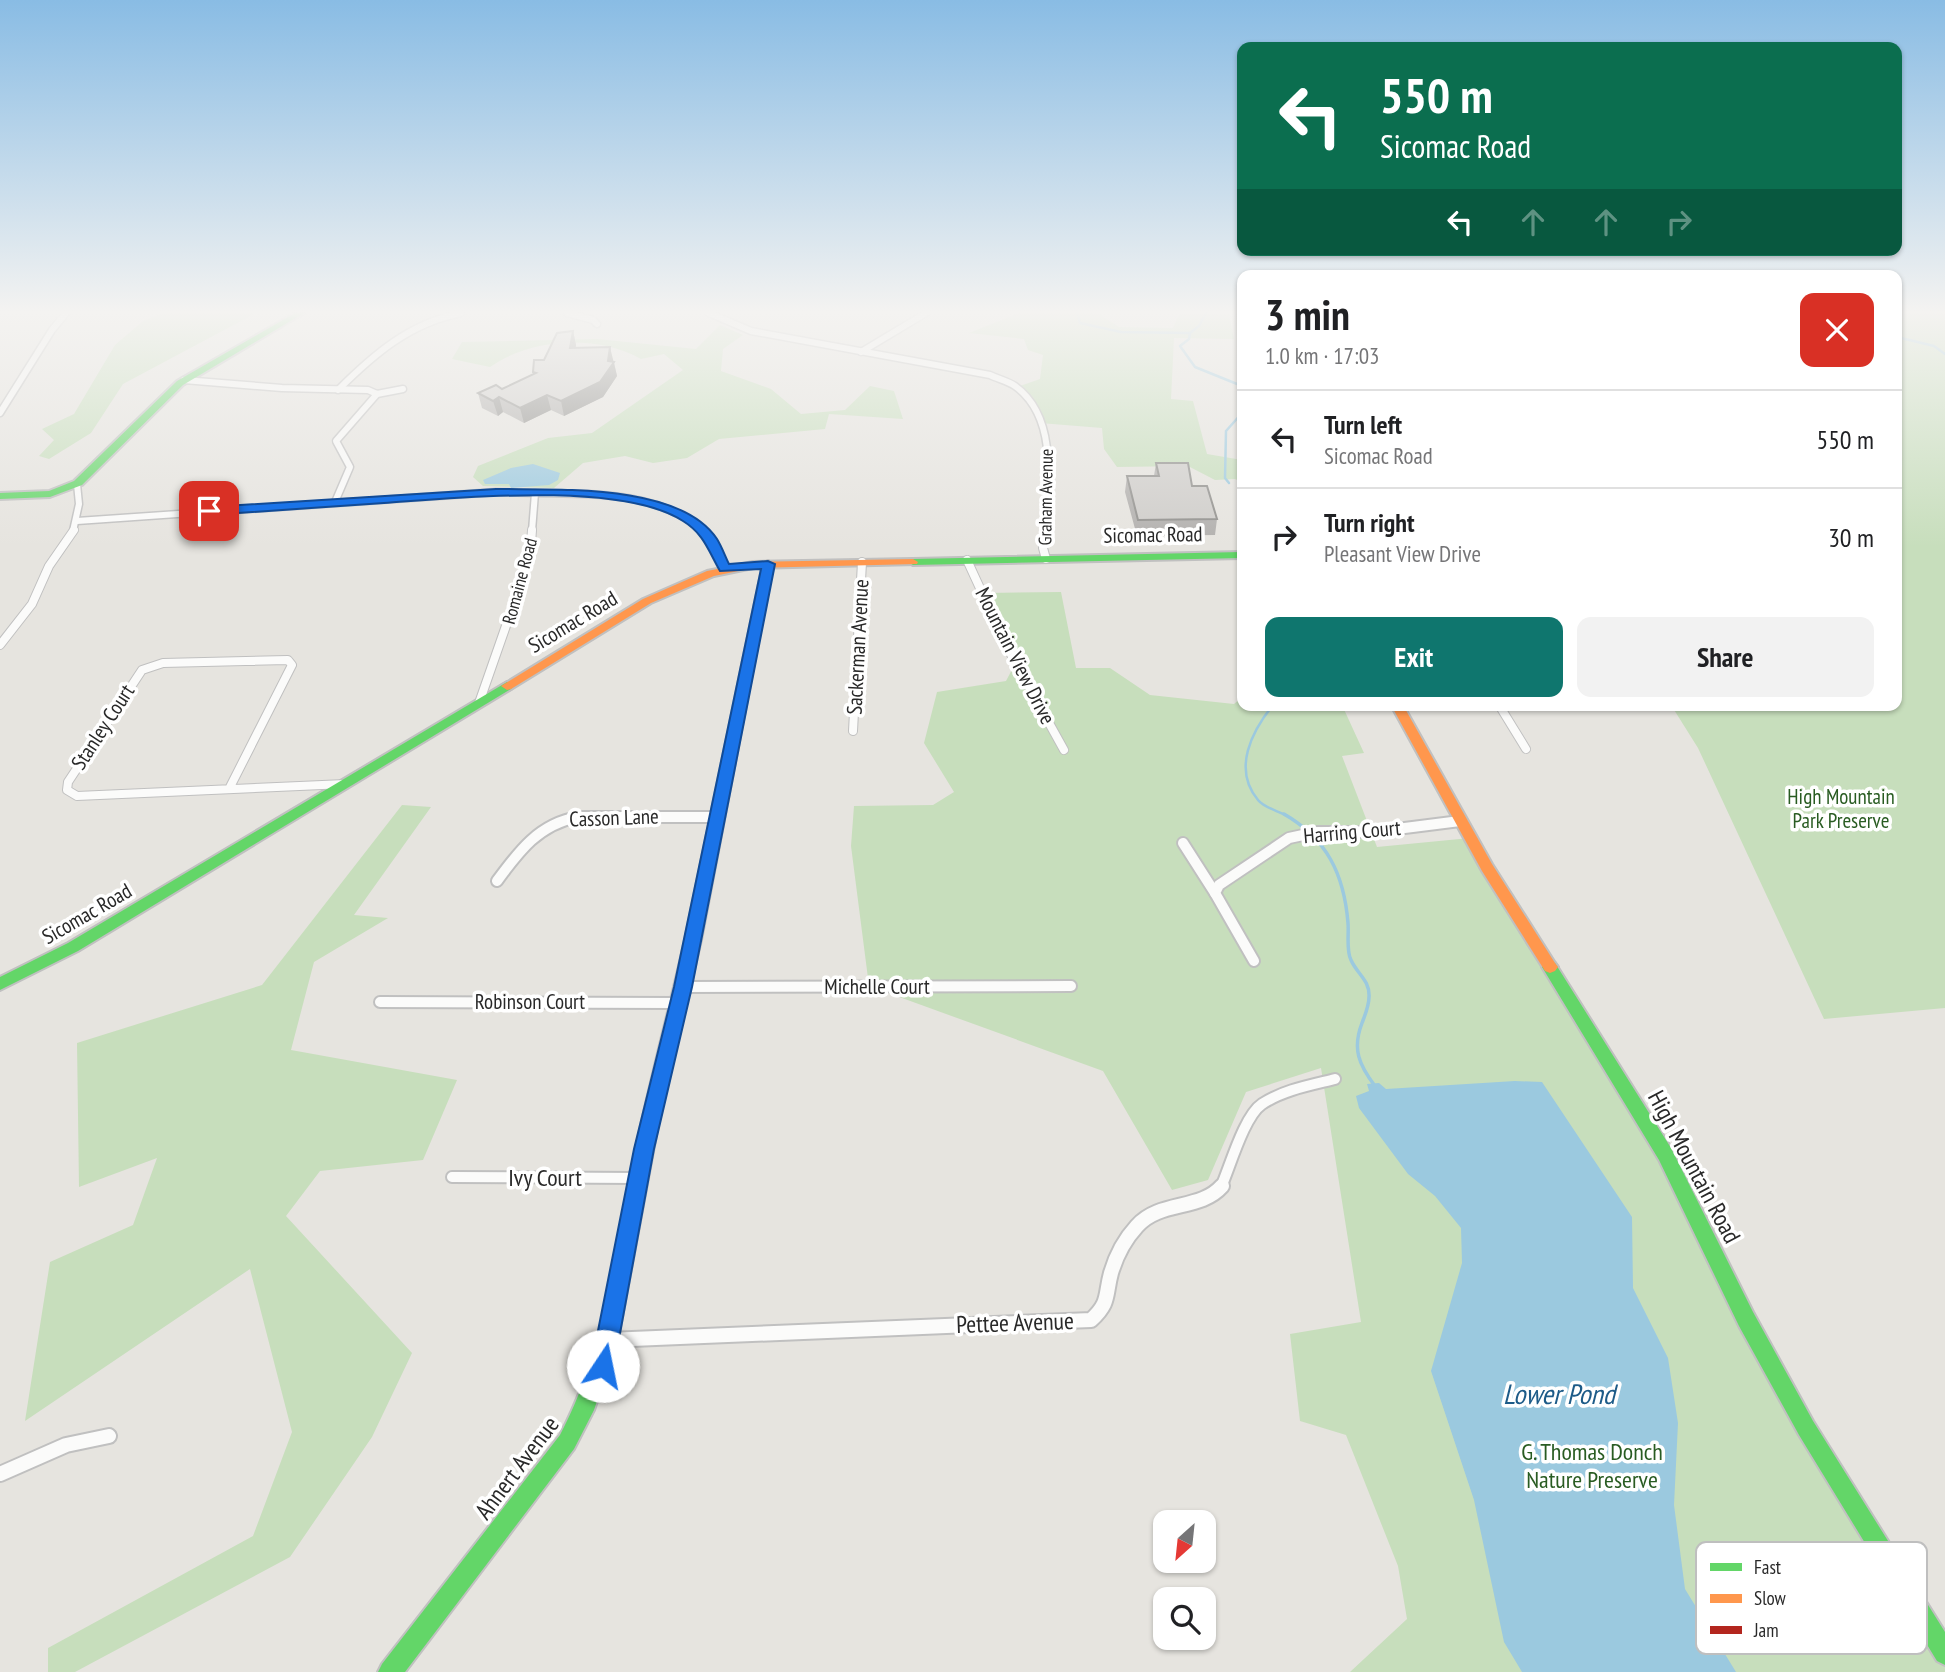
<!DOCTYPE html>
<html lang="en">
<head>
<meta charset="utf-8">
<style>
  :root { --surface:#fff; --page:#f2f2f2; --text:#202124; --muted:#757577; --line:#e0e0e0; --accent:#0f766e }
  body { margin:0; font-family:"PT Sans Narrow",sans-serif; background:var(--page); color:var(--text); height:100vh; display:flex; flex-direction:column; font-size:26px; white-space:nowrap }
  * { box-sizing:border-box; margin:0 }
  p { font-size:23px; color:var(--muted) }
  .icon { flex:none; width:38px; height:38px; fill:none; stroke:currentColor; stroke-width:2; stroke-linecap:round; stroke-linejoin:round }
  .map { position:relative; flex:1; overflow:hidden }
  .details { position:absolute; left:1237px; top:270px; width:665px; height:441px; display:flex; flex-direction:column; background:var(--surface); border-radius:14px; box-shadow:0 2px 5px #0004 }
  .details>* { flex:none }
  .banner { position:absolute; left:1237px; top:42px; width:665px; height:214px; border-radius:14px; box-shadow:0 2px 5px #0004; background:#0b6e4f; color:#fff; overflow:hidden }
  .needle { width:46px; rotate:207deg }
  .controls { position:absolute; left:1153px; top:1510px; display:grid; gap:14px }
  .controls a { display:grid; place-items:center; width:63px; height:63px; border-radius:14px; background:var(--surface); box-shadow:0 2px 5px #0004; font-size:35px }
  .pin { position:absolute; display:grid; place-items:center; width:60px; height:60px; color:#fff; margin:-30px; border-radius:14px; box-shadow:0 4px 10px #0006 }
  .me { position:absolute; width:77px; margin:-38px; rotate:11deg; stroke-linejoin:round; filter:drop-shadow(0 0 5px #0008) }
  .turn { display:flex; align-items:center; gap:24px; height:147px; padding:0 28px; font-size:32px }
  .turn .icon { width:91px; height:91px; stroke-width:2.5 }
  .turn b { display:block; font-size:49px; line-height:60px }
  .lanes { display:flex; align-items:center; height:66px; padding:0 28px; background:#0003; justify-content:center; gap:35px; direction:ltr }
  .lanes .off { opacity:.35 }
  .round { display:grid; place-items:center; flex:none; width:74px; height:74px; border-radius:14px; background:var(--page) }
  .summary { display:flex; align-items:center; justify-content:space-between; height:119px; padding:0 28px }
  h1 { font-size:42px; font-weight:700; line-height:52px }
  .primary-button { display:flex; gap:14px; margin-top:auto; padding:14px 28px }
  .primary-button a { flex:1; height:80px; border-radius:14px; background:var(--accent); color:#fff; font-size:28px; font-weight:700; line-height:80px; text-align:center }
  .primary-button a+a { background:var(--page); color:var(--text) }
  ul { padding:0; list-style:none }
  li { display:flex; align-items:center; gap:21px; height:98px; padding:0 28px; border-top:2px solid var(--line) }
  li div { flex:1 }
  li b { display:block; font-size:26px }
  li em { font-style:normal }
  .map>svg:first-child { display:block }
  .green { fill:#c7debc }
  .water { fill:#9bc9df }
  .lines { fill:none; stroke-linecap:round; stroke-linejoin:round }
  .stream-far1 { stroke:#9bc9df; stroke-width:2.5 }
  .stream { stroke:#9bc9df; stroke-width:3.5 }
  .street-far3-casing { stroke:#c0c0c0; stroke-width:9 }
  .street-far2-casing { stroke:#c0c0c0; stroke-width:10 }
  .street-far1-casing { stroke:#c0c0c0; stroke-width:14 }
  .street-casing { stroke:#c0c0c0; stroke-width:18 }
  .fast-casing { stroke:#c0c0c0; stroke-width:4 }
  .slow-casing { stroke:#c0c0c0; stroke-width:4 }
  .jam-casing { stroke:#c0c0c0; stroke-width:4 }
  .street-far3 { stroke:#fbfbfa; stroke-width:6 }
  .street-far2 { stroke:#fbfbfa; stroke-width:8 }
  .street-far1 { stroke:#fbfbfa; stroke-width:10 }
  .street { stroke:#fbfbfa; stroke-width:14 }
  .fast { fill:#63d668; fill-rule:evenodd }
  .slow { fill:#ff974d; fill-rule:evenodd }
  .jam { fill:#b3261e; fill-rule:evenodd }
  .wall { fill:#b2b0ae }
  .shaded-wall { fill:#91908d }
  .building { fill:#cfcdca; stroke:#91908d; stroke-width:2 }
  .route { fill:#1a73e8; stroke:#114b97; stroke-width:2 }
  .labels { text-anchor:middle; stroke-width:7; stroke-linejoin:round; paint-order:stroke }
  .far-street-label { font-size:18px; fill:#292929; stroke:#fff }
  .street-label { font-size:21px; fill:#292929; stroke:#fff }
  .park-label { font-size:21px; fill:#295c22; stroke:#fff }
  .near-street-label { font-size:24px; fill:#292929; stroke:#fff }
  .near-park-label { font-size:24px; fill:#295c22; stroke:#fff }
  .near-water-label { font-size:28px; font-style:italic; fill:#1d5b88; stroke:#fff }
  .key { fill:#fff; stroke:#bfbfbf; stroke-width:2 }
  .key-label { font-size:19px; fill:#292929 }
</style>
</head>
<body>
<div class="map">
<svg width="1945" height="1672" viewBox="0 0 1945 1672">
  <rect width="100%" height="100%" fill="#e6e4df"/>
  <g class="green">
    <polygon points="164,313 256,313 123,384 91,433 49,459 39,456 54,440 42,429 74,414 115,345 143,321"/>
    <polygon points="1019,313 1097,313 1119,327 1173,328 1180,313 1229,315 1234,339 1174,338 1171,399 1193,401 1207,454 1242,460 1242,482 1235,479 1215,480 1188,466 1117,467 1104,449 1102,428 1040,423 1020,386 1040,379 1043,355 1028,350 1024,339 969,333"/>
    <polygon points="1897,313 1945,313 1945,1008 1824,1019 1698,748 1671,705 1897,705"/>
    <path d="M 720,325 L 743,335 L 723,349 L 721,371 L 771,389 L 801,414 L 845,410 L 870,386 L 894,391 L 903,419 L 829,414 L 825,429 L 719,439 L 687,458 L 653,463 L 625,456 L 583,463 L 554,488 L 483,486 L 473,477 L 478,466 L 548,438 L 592,433 L 683,370 L 664,354 L 641,359 C 597,334 531,338 490,367 L 452,359 L 462,342 L 597,339 L 696,349 Z"/>
    <polygon points="1061,592 1076,668 1110,668 1150,695 1234,704 1242,697 1242,705 1342,705 1364,753 1342,756 1377,847 1470,838 1692,1210 1945,1653 1945,1672 1350,1672 1407,1619 1398,1566 1346,1435 1300,1421 1290,1334 1361,1322 1321,1068 1246,1092 1208,1180 1172,1190 1103,1071 869,986 851,846 854,806 933,805 954,792 924,743 937,692 1006,681 1016,662 986,593"/>
    <polygon points="402,805 431,807 354,915 388,918 314,962 291,1050 457,1080 423,1160 320,1171 286,1216 412,1353 372,1437 290,1557 75,1672 48,1672 48,1648 253,1536 292,1432 250,1269 25,1421 50,1262 133,1225 157,1158 79,1187 77,1043 262,985"/>
  </g>
  <g class="water">
    <polygon points="533,464 560,473 558,480 549,485 511,488 509,484 485,484 483,480 511,468"/>
    <polygon points="1515,1081 1542,1082 1632,1217 1633,1288 1668,1358 1678,1423 1674,1505 1685,1589 1736,1672 1522,1672 1504,1642 1474,1500 1431,1371 1462,1263 1461,1228 1435,1196 1408,1174 1359,1108 1356,1096 1369,1091 1367,1084 1379,1083 1386,1089"/>
  </g>
  <g class="lines">
    <g class="stream-far1">
      <polyline points="1077,313 1080,323 1121,332 1190,333"/>
      <polyline points="1206,313 1199,326 1190,333 1189,339 1180,346 1195,367 1242,386"/>
      <polyline points="1897,337 1934,346 1945,354"/>
      <polyline points="1229,483 1225,478 1226,431 1242,413"/>
      <path d="M 1273,705 C 1252,731 1232,769 1258,800 C 1264,808 1279,811 1287,816"/>
    </g>
    <path class="stream" d="M 1284,814 C 1327,839 1344,874 1348,923 C 1349,934 1346,951 1351,960 C 1357,974 1370,980 1369,997 C 1369,1006 1365,1015 1362,1023 C 1352,1049 1359,1065 1375,1086"/>
    <defs>
      <g id="street-far3">
        <polyline points="567,313 593,320 597,324"/>
        <path d="M 709,313 L 751,331 L 990,375 C 998,379 1008,381 1015,386 C 1059,418 1048,485 1044,531"/>
        <polyline points="861,352 926,313"/>
        <polyline points="184,380 282,388 368,390 377,394 403,389"/>
        <path d="M 338,390 C 374,354 410,323 461,313"/>
        <polyline points="0,413 52,330 66,313"/>
        <path d="M 535,493 C 594,494 657,491 704,531"/>
        <polyline points="335,502 350,467 336,441 377,394"/>
        <polyline points="77,521 496,492 535,493 532,531"/>
        <polyline points="73,531 79,504 77,484"/>
      </g>
      <g id="street-far2">
        <polyline points="702,530 712,542 725,568"/>
        <polyline points="1045,530 1043,548 1046,559"/>
        <polyline points="967,560 1008,649 1064,750"/>
        <polyline points="0,645 32,604 49,566 74,530"/>
        <polyline points="479,703 530,557 532,530"/>
        <polyline points="1499,705 1526,749"/>
        <polyline points="853,731 862,562"/>
        <polyline points="229,789 292,665 288,660 163,663 142,670 68,782 67,790 77,796 345,784"/>
      </g>
      <g id="street-far1">
        <polyline points="1183,843 1215,893"/>
        <path d="M 497,881 C 519,851 539,824 578,817 L 716,817"/>
        <polyline points="1254,961 1215,893 1219,885 1289,838 1317,832 1373,832 1460,821"/>
        <polyline points="683,987 1071,986"/>
        <polyline points="380,1002 679,1003"/>
        <polyline points="452,1177 638,1178"/>
        <path d="M 1221,1187 C 1230,1167 1244,1116 1262,1104 C 1283,1090 1311,1085 1335,1079"/>
      </g>
      <g id="street">
        <path d="M 608,1340 L 1091,1320 C 1110,1303 1105,1295 1111,1273 C 1116,1256 1125,1239 1137,1226 C 1160,1200 1200,1211 1222,1186"/>
        <polyline points="0,1474 66,1445 109,1436"/>
      </g>
      <g id="fast">
        <polygon points="295,313 304,313 183,385 82,485 50,497 0,499 0,493 49,491 74,481 177,381"/>
        <polygon points="1242,552 1242,558 913,565 908,562 913,559"/>
        <polygon points="507,682 511,683 513,686 511,689 78,951 0,990 0,977 68,943"/>
        <path d="M 693,934 L 698,936 L 701,940 L 658,1125 L 618,1339 L 594,1410 L 574,1449 L 405,1672 L 378,1672 L 382,1664 L 560,1435 C 607,1346 615,1250 635,1153 C 650,1081 669,1011 685,940 L 688,936 Z"/>
        <polygon points="1550,961 1555,963 1671,1148 1753,1312 1813,1421 1945,1632 1945,1665 1937,1661 1799,1435 1739,1326 1659,1160 1542,967 1545,963"/>
      </g>
      <g id="slow">
        <polygon points="913,559 918,562 917,564 753,568 714,576 651,603 511,689 507,690 501,686 643,599 707,571 753,562"/>
        <polygon points="1391,705 1403,705 1492,864 1555,963 1558,967 1555,971 1550,973 1545,971 1482,871"/>
      </g>
      <polygon id="jam" points="768,561 773,564 701,940 698,944 688,944 685,940 763,564"/>
    </defs>
    <use href="#street-far3" class="street-far3-casing"/>
    <use href="#street-far2" class="street-far2-casing"/>
    <use href="#street-far1" class="street-far1-casing"/>
    <use href="#street" class="street-casing"/>
    <use href="#fast" class="fast-casing"/>
    <use href="#slow" class="slow-casing"/>
    <use href="#jam" class="jam-casing"/>
    <use href="#street-far3" class="street-far3"/>
    <use href="#street-far2" class="street-far2"/>
    <use href="#street-far1" class="street-far1"/>
    <use href="#street" class="street"/>
    <use href="#fast" class="fast"/>
    <use href="#slow" class="slow"/>
    <use href="#jam" class="jam"/>
  </g>
  <g class="wall">
    <polygon points="573,331 576,345 576,348 614,362 617,376 603,397 564,416 551,410 524,423 503,412 498,416 482,408 478,393 502,389 533,374 533,372"/>
    <polygon points="1156,463 1192,486 1217,519 1215,535 1137,536 1125,492 1127,476 1154,476"/>
  </g>
  <g class="shaded-wall">
    <polygon points="573,331 576,345 573,363 570,348"/>
    <polygon points="610,347 617,376 603,397 564,416 561,401 608,361"/>
    <polygon points="547,395 551,410 524,423 520,408"/>
    <polygon points="499,397 503,412 498,416 493,401"/>
  </g>
  <g class="building">
    <polygon points="573,331 570,348 610,347 608,361 614,362 600,382 561,401 547,395 520,408 499,397 493,401 478,393 496,385 502,389 536,373 533,372 534,360 544,360 557,333"/>
    <polygon points="1156,463 1188,463 1192,486 1207,486 1217,519 1138,520 1127,476 1159,476"/>
  </g>
  <linearGradient id="sky" x2="0" y2="1"><stop stop-color="#89bce4"/><stop offset="0.57" stop-color="#f4f3f1"/><stop offset="1" stop-color="#f4f3f1" stop-opacity="0"/></linearGradient>
  <rect width="1945" height="547" fill="url(#sky)"/>
  <path class="route" d="M 496,489 C 556,490 680,483 717,539 C 722,547 725,556 729,564 L 768,561 L 775,564 L 692,987 L 654,1149 L 614,1366 L 611,1374 L 603,1377 L 595,1374 L 591,1366 L 634,1149 L 674,987 L 761,569 L 720,571 C 708,550 704,534 683,521 C 621,481 457,498 384,503 C 325,507 267,511 209,515 L 203,511 L 209,507 Z"/>
  <g class="labels">
    <g class="far-street-label">
      <text transform="translate(1046 497) rotate(-89)" y="6">Graham Avenue</text>
      <text transform="translate(520 581) rotate(-75)" y="6">Romaine Road</text>
    </g>
    <g class="street-label">
      <text transform="translate(1153 535) rotate(-1)" y="7">Sicomac Road</text>
      <text transform="translate(573 622) rotate(-31)" y="7">Sicomac Road</text>
      <text transform="translate(858 647) rotate(-87)" y="7">Sackerman Avenue</text>
      <text transform="translate(1015 656) rotate(63)" y="7">Mountain View Drive</text>
      <text transform="translate(103 727) rotate(-57)" y="7">Stanley Court</text>
      <text transform="translate(614 818) rotate(-2)" y="7">Casson Lane</text>
      <text transform="translate(1352 832) rotate(-5)" y="7">Harring Court</text>
      <text transform="translate(87 914) rotate(-30)" y="7">Sicomac Road</text>
      <text x="877" y="994">Michelle Court</text>
      <text x="530" y="1009">Robinson Court</text>
    </g>
    <g class="park-label">
      <text x="1841" y="804">High Mountain<tspan x="1841" dy="24">Park Preserve</tspan></text>
    </g>
    <g class="near-street-label">
      <text transform="translate(1694 1167) rotate(62)" y="8">High Mountain Road</text>
      <text x="545" y="1186">Ivy Court</text>
      <text transform="translate(1015 1323) rotate(-2)" y="8">Pettee Avenue</text>
      <text transform="translate(517 1468) rotate(-53)" y="8">Ahnert Avenue</text>
    </g>
    <g class="near-park-label">
      <text x="1592" y="1460">G. Thomas Donch<tspan x="1592" dy="28">Nature Preserve</tspan></text>
    </g>
    <g class="near-water-label">
      <text x="1559" y="1404">Lower Pond</text>
    </g>
  </g>
  <rect x="1696" y="1542" width="231" height="112" rx="10" class="key"/>
  <rect x="1710" y="1563" width="32" height="8" fill="#63d668"/>
  <rect x="1710" y="1594" width="32" height="9" fill="#ff974d"/>
  <rect x="1710" y="1626" width="32" height="8" fill="#b3261e"/>
  <g class="key-label">
    <text x="1754" y="1574">Fast</text>
    <text x="1754" y="1605">Slow</text>
    <text x="1754" y="1637">Jam</text>
  </g>
</svg>
<div class="controls">
<a><svg class="needle" viewBox="-14 -14 28 28"><path d="M0-13l5 13h-10z" fill="#e53935"/><path d="M0 13l5-13h-10z" fill="#757577"/></svg></a>
<a><svg class="icon" aria-label="search" viewBox="0 0 24 24"><circle cx="10" cy="10" r="6"/><path d="M15 15l6 6"/></svg></a>
</div>
<div class="pin" style="left:209px;top:511px;background:#d93025"><svg class="icon" aria-label="arrive" viewBox="0 0 24 24"><path d="M6 21V4h12l-3 4 3 4H6"/></svg></div>
<svg class="me" style="left:603px;top:1366px" viewBox="-20 -20 40 40"><circle r="19" fill="#fff"/><path d="M0-13L10 11 0 6-10 11z" fill="#1a73e8"/></svg>
<div class="banner">
<div class="turn"><svg class="icon" aria-label="left" viewBox="0 0 24 24"><path d="M17 20v-9H6M10 6l-5 5 5 5"/></svg><div><b>550 m</b>Sicomac Road</div></div>
<div class="lanes"><svg class="icon" aria-label="left" viewBox="0 0 24 24"><path d="M17 20v-9H6M10 6l-5 5 5 5"/></svg><svg class="icon off" aria-label="ahead" viewBox="0 0 24 24"><path d="M12 20V5M6 11l6-6 6 6"/></svg><svg class="icon off" aria-label="ahead" viewBox="0 0 24 24"><path d="M12 20V5M6 11l6-6 6 6"/></svg><svg class="icon off" aria-label="right" viewBox="0 0 24 24"><path d="M7 20v-9h11M14 6l5 5-5 5"/></svg></div>
</div>
<section class="details">
<div class="summary"><div><h1>3 min</h1><p>1.0 km · 17:03</p></div><a class="round" style="background:#d93025;color:#fff"><svg class="icon" aria-label="close" viewBox="0 0 24 24"><path d="M6 6l12 12M18 6L6 18"/></svg></a></div>
<ul>
<li><svg class="icon" aria-label="left" viewBox="0 0 24 24"><path d="M17 20v-9H6M10 6l-5 5 5 5"/></svg><div><b>Turn left</b><p>Sicomac Road</p></div><em>550 m</em></li>
<li><svg class="icon" aria-label="right" viewBox="0 0 24 24"><path d="M7 20v-9h11M14 6l5 5-5 5"/></svg><div><b>Turn right</b><p>Pleasant View Drive</p></div><em>30 m</em></li>
</ul>
<div class="primary-button"><a>Exit</a><a>Share</a></div>
</section>
</div>
</body>
</html>
